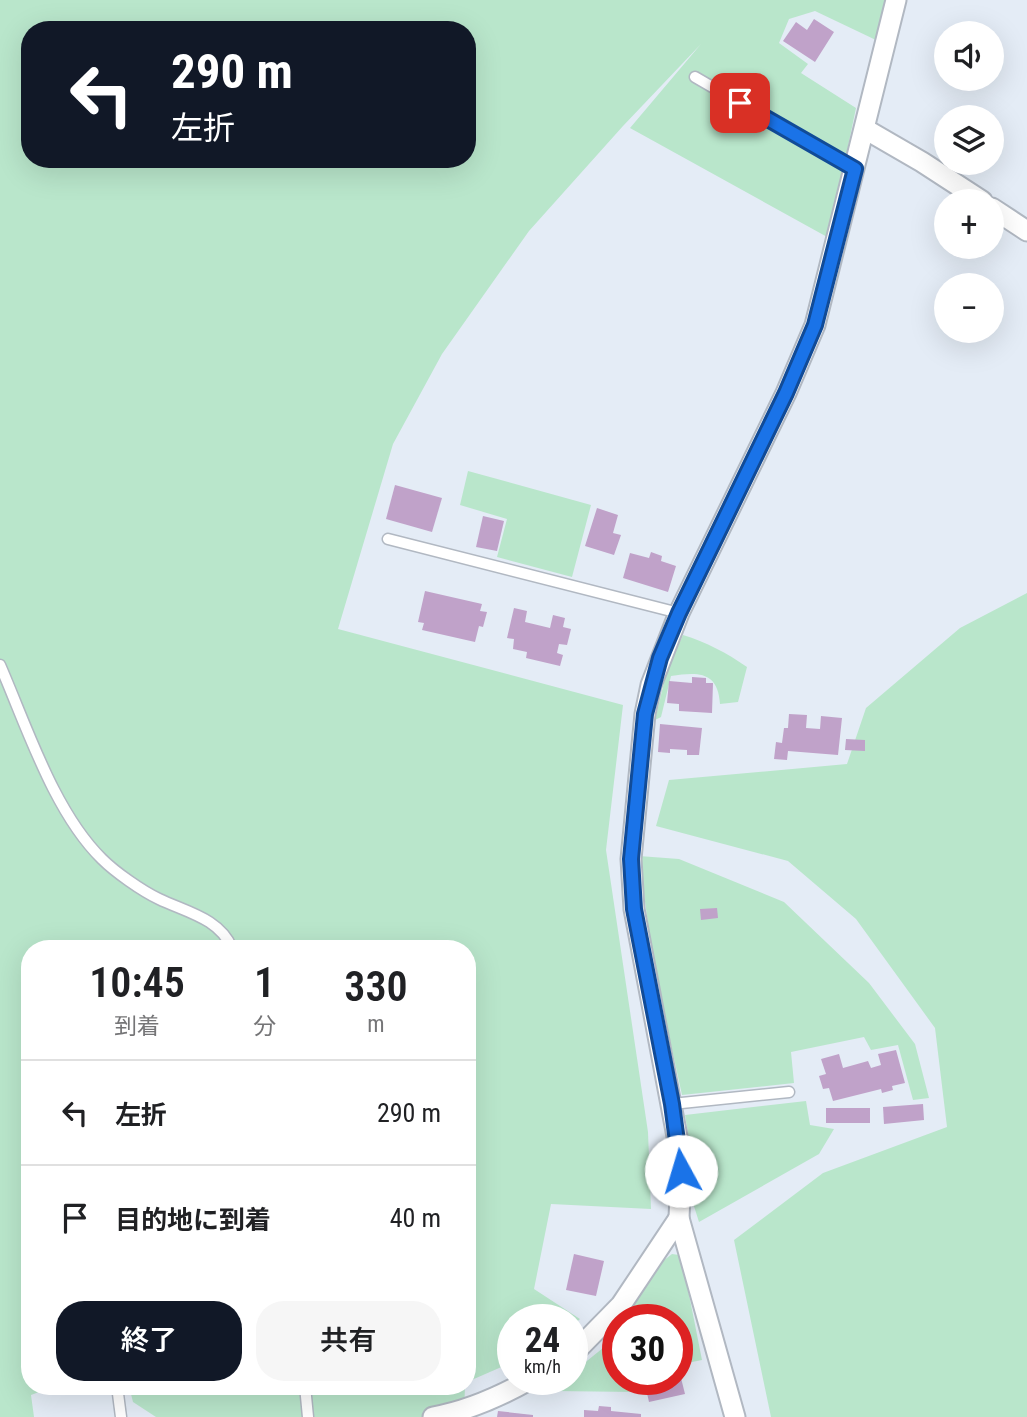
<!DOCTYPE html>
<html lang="ja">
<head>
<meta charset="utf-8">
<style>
  :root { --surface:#fff; --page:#f6f6f6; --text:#202124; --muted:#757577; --line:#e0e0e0; --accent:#111827 }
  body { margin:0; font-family:"Roboto Condensed","Noto Sans JP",sans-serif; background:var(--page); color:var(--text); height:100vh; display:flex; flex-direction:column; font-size:26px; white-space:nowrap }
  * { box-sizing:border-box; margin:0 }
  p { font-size:23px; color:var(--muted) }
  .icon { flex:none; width:38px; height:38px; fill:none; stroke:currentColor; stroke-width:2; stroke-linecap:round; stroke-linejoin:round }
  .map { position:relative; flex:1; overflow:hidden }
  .sheet { position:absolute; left:21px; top:940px; width:455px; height:455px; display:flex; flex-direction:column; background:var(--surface); border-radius:28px; box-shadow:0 7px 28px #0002 }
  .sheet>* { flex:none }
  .guide { position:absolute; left:21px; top:21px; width:455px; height:147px; border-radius:28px; box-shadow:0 7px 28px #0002; background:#111827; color:#fff; overflow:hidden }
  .tools { position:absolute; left:934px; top:21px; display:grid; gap:14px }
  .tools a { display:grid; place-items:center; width:70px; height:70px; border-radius:50%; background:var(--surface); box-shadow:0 7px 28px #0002; font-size:35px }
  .speed { position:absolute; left:497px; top:1304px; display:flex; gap:14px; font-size:35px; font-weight:700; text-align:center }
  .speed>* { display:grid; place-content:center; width:91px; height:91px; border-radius:50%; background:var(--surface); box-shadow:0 7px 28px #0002; line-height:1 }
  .speed small { font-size:18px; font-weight:400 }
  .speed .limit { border:10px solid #d22; background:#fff; color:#111 }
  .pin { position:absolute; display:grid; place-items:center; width:60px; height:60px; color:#fff; margin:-30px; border-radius:14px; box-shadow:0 4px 10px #0006 }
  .me { position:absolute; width:77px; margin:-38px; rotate:354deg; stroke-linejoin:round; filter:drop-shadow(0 0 5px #0008) }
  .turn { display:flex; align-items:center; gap:24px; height:147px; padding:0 35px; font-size:32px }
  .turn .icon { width:91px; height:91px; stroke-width:2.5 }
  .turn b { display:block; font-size:49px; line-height:60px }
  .eta { display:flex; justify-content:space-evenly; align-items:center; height:119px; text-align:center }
  .eta b { font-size:42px; font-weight:600; line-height:49px }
  .button { display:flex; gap:14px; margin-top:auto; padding:14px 35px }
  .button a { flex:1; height:80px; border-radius:28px; background:var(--accent); color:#fff; font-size:28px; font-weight:600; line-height:80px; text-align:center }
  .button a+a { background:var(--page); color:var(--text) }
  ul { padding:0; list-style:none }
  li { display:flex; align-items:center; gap:21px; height:105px; padding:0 35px; border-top:2px solid var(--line) }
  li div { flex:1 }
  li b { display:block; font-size:26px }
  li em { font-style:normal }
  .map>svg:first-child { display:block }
  .green { fill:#b9e6cb; fill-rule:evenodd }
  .building { fill:#c0a2c9 }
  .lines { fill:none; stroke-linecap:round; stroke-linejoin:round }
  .lane-casing { stroke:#b1b8c2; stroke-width:13 }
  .street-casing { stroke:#b1b8c2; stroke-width:23 }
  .lane { stroke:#fff; stroke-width:10 }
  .street { stroke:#fff; stroke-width:19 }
  .route-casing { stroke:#114b97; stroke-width:18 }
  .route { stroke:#1a73e8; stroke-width:12 }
</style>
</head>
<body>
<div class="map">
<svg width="1027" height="1417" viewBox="0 0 1027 1417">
  <rect width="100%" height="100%" fill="#e4ecf6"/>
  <g class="green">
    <path d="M 0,0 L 888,0 L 878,41 L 815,11 L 789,19 L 779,43 L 808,64 L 801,73 L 856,108 L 829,238 L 630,128 L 701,44 L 623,126 L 529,231 L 442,354 L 393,444 L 338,629 L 623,705 L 606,850 L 648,1132 L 651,1209 L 551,1204 L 534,1289 L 580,1319 L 572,1326 L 572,1320 L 513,1320 L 513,1362 L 467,1382 L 467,948 L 30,948 L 30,1386 L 55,1386 L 31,1395 L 34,1417 L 0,1417 ZM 30,30 L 467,30 L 467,159 L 30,159 Z"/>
    <polygon points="468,471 591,505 572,577 497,557 507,519 460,505"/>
    <polygon points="1027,593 1027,1417 771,1417 734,1240 823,1173 947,1127 935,1028 856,919 788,861 656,826 669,780 847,764 866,708 960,628"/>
    <path d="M 683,635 C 706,642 727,653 747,667 L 738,702 L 720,704 C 718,671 698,672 671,676 L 661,717 L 655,720 L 667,670 Z"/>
    <polygon points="639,856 679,859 784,902 869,983 915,1044 929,1098 913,1100 898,1045 871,1050 864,1037 791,1052 794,1083 682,1095 653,962"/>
    <polygon points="806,1101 810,1125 834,1129 819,1154 699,1222 692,1200 693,1164 685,1115"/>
    <polygon points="672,1254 679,1255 682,1259 702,1360 677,1365 677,1320 624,1320 663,1261"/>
    <polygon points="618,1328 618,1379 636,1379 637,1392 552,1391 549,1384 562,1379 572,1379 572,1373 603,1348"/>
    <polygon points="129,1386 465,1386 464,1417 156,1417 133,1402"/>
  </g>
  <g class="building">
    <polygon points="814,19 834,32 815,62 783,41 796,22 807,30"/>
    <polygon points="395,485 442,498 432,532 386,519"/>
    <polygon points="597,508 618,515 613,533 621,535 614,555 585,546"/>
    <polygon points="483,516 504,521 497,551 476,547"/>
    <polygon points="651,552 662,556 661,561 676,566 668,592 623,578 630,553 649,558"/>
    <polygon points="425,591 482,604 480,611 487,612 483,627 479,626 475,642 422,630 424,623 418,622"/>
    <polygon points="514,608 527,611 525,622 550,628 553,615 565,618 563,627 571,629 567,645 559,644 557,653 563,655 560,666 526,658 527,652 513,649 514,639 507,638"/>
    <polygon points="692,677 706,678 706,683 713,683 712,713 679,711 679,704 667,703 669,681 692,683"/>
    <polygon points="789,714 807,715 806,728 820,729 821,716 842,718 838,755 788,751 787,760 774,759 776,742 782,743 784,728 788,728"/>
    <polygon points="660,724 702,728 699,755 687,755 687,750 670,749 670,753 658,752"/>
    <polygon points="846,739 865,740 865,751 845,750"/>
    <polygon points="717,908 718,918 701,920 700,909"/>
    <polygon points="896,1050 905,1083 892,1086 893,1090 882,1093 881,1089 833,1101 829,1088 823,1089 819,1076 826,1074 821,1059 839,1054 843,1068 868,1061 871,1068 881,1065 878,1054"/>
    <polygon points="923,1104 924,1120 884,1124 883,1107"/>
    <rect x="826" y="1108" width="44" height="15"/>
    <polygon points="574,1254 604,1261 596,1296 566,1290"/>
    <polygon points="680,1374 685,1394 649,1402 644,1380 677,1379 677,1375"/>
    <polygon points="599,1406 611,1407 611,1411 641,1414 641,1417 584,1417 584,1410 598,1411"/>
    <polygon points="498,1411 533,1415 533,1417 497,1417"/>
  </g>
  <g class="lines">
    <defs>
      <g id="lane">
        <polyline points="695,77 854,169"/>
        <polyline points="388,539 679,613"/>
        <path d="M 0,665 C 27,727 54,812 102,859 C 115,872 142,891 159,899 C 186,912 219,918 232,948"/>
        <polyline points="672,1104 789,1092"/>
        <polyline points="117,1386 121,1417"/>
        <polyline points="305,1386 308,1417"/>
      </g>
      <g id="street">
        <polyline points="865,129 922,162 982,201"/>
        <polyline points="992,208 1027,231"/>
        <polyline points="572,1355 621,1305 679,1218"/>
        <path d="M 433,1417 C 467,1411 501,1396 531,1379"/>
        <polyline points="735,1417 679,1218 681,1171 679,1147 634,909 631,859 645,714 651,685 679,613 786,393 815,325 896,0"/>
      </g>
    </defs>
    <use href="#lane" class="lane-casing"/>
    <use href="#street" class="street-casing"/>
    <use href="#lane" class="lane"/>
    <use href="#street" class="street"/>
  </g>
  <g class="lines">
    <defs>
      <polyline id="route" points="681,1171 672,1104 634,909 631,859 645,714 660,658 679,613 786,393 815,325 855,169 740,103"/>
    </defs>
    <use href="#route" class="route-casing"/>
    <use href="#route" class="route"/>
  </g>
</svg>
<div class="tools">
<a><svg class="icon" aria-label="sound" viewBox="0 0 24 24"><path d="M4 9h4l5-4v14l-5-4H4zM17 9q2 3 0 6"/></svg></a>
<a><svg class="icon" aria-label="layers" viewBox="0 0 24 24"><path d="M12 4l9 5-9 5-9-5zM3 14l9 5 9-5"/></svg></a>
<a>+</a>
<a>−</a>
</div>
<div class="speed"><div>24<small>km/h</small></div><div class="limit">30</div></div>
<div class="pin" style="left:740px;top:103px;background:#d93025"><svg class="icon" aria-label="arrive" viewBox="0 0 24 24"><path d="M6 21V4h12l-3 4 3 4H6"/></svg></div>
<svg class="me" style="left:681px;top:1171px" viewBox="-20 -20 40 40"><circle r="19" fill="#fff"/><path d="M0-13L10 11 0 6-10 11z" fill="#1a73e8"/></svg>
<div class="guide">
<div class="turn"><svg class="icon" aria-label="left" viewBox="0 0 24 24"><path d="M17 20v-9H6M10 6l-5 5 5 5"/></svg><div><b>290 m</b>左折</div></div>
</div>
<section class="sheet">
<div class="eta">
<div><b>10:45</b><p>到着</p></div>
<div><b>1</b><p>分</p></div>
<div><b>330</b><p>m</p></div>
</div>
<ul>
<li><svg class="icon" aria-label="left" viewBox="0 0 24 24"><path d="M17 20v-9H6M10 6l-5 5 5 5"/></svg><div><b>左折</b></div><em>290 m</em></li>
<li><svg class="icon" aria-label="arrive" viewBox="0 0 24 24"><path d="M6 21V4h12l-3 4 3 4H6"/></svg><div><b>目的地に到着</b></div><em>40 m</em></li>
</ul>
<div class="button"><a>終了</a><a>共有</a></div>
</section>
</div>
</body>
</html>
